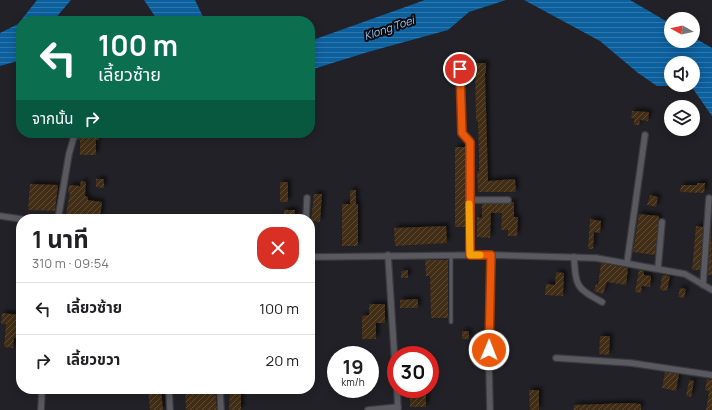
<!DOCTYPE html>
<html lang="th">
<head>
<meta charset="utf-8">
<style>
  :root { --surface:#fff; --page:#f2f2f2; --text:#202124; --muted:#757577; --line:#e0e0e0 }
  body { margin:0; font-family:Manrope,"Noto Sans Thai",sans-serif; background:var(--page); color:var(--text); height:100vh; display:flex; flex-direction:column; font-size:15px; white-space:nowrap }
  * { box-sizing:border-box; margin:0 }
  p { font-size:13px; color:var(--muted) }
  .icon { flex:none; width:22px; height:22px; fill:none; stroke:currentColor; stroke-width:2; stroke-linecap:round; stroke-linejoin:round }
  .map { position:relative; flex:1; overflow:hidden }
  .side { position:absolute; left:16px; top:214px; width:299px; height:180px; display:flex; flex-direction:column; background:var(--surface); border-radius:16px; box-shadow:0 2px 10px #0003 }
  .side>* { flex:none }
  .hud { position:absolute; left:16px; top:16px; width:299px; height:122px; border-radius:16px; box-shadow:0 2px 10px #0003; background:#0b6e4f; color:#fff; overflow:hidden }
  .needle { width:26px; rotate:278deg }
  .controls { position:absolute; left:664px; top:12px; display:grid; gap:8px }
  .controls a { display:grid; place-items:center; width:36px; height:36px; border-radius:50%; background:var(--surface); box-shadow:0 2px 10px #0003; font-size:20px }
  .speed { position:absolute; left:327px; top:346px; display:flex; gap:8px; font-size:20px; font-weight:700; text-align:center }
  .speed>* { display:grid; place-content:center; width:52px; height:52px; border-radius:50%; background:var(--surface); box-shadow:0 2px 10px #0003; line-height:1 }
  .speed small { font-size:10px; font-weight:400 }
  .speed .limit { border:6px solid #d22; background:#fff; color:#111 }
  .pin { position:absolute; display:grid; place-items:center; width:34px; height:34px; color:#fff; margin:-17px; border:2px solid #fff; border-radius:50%; box-shadow:0 1px 4px #0007 }
  .me { position:absolute; width:44px; margin:-22px; rotate:1deg; stroke-linejoin:round; filter:drop-shadow(0 0 3px #0008) }
  .turn { display:flex; align-items:center; gap:14px; height:84px; padding:0 16px; font-size:18px }
  .turn .icon { width:52px; height:52px; stroke-width:2.5 }
  .turn b { display:block; font-size:28px; line-height:34px }
  .then { display:flex; align-items:center; height:38px; padding:0 16px; background:#0003; gap:8px; font-size:15px }
  .round { display:grid; place-items:center; flex:none; width:42px; height:42px; border-radius:16px; background:var(--page) }
  .overview { display:flex; align-items:center; justify-content:space-between; height:68px; padding:0 16px }
  h1 { font-size:24px; font-weight:700; line-height:30px }
  ul { padding:0; list-style:none }
  li { display:flex; align-items:center; gap:12px; height:52px; padding:0 16px; border-top:1px solid var(--line) }
  li div { flex:1 }
  li b { display:block; font-size:15px }
  li em { font-style:normal }
  .map>svg:first-child { display:block }
  .water { fill:url(#water-rules); fill-rule:evenodd }
  .building { fill:url(#building-hatch); filter:url(#shadow) }
  .lines { fill:none; stroke-linecap:round; stroke-linejoin:round }
  .service-casing { stroke:#3b3b40; stroke-width:5 }
  .minor-casing { stroke:#3b3b40; stroke-width:8 }
  .service { stroke:#5a5960; stroke-width:3 }
  .minor { stroke:#5a5960; stroke-width:5.5 }
  .route-casing { stroke:#983908; stroke-width:10 }
  .route { stroke:#ea580c; stroke-width:7 }
  .slow { stroke:#f59e0b; stroke-width:7 }
  .labels { text-anchor:middle; stroke-width:4; stroke-linejoin:round; paint-order:stroke }
  .water-label { font-size:11px; font-style:italic; fill:#94c9fc; stroke:#0b0b0e }
</style>
</head>
<body>
<div class="map">
<svg width="712" height="410" viewBox="0 0 712 410">
  <defs>
    <pattern id="water-rules" width="6" height="5" patternUnits="userSpaceOnUse"><rect width="6" height="5" fill="#0d609e"/><path d="M0 2.5h6" fill="none" stroke="#2f76ab"/></pattern>
    <pattern id="building-hatch" width="6" height="6" patternUnits="userSpaceOnUse"><rect width="6" height="6" fill="#422d14"/><path d="M-1 1l2-2M0 6l6-6M5 7l2-2" fill="none" stroke="#5c4b36"/></pattern>
    <filter id="shadow"><feDropShadow dx="3" dy="-3" stdDeviation="2" flood-color="#0009"/></filter>
  </defs>
  <rect width="100%" height="100%" fill="#212127"/>
  <g class="water">
    <polygon points="37,0 71,0 53,21 21,21 21,60 0,66 0,33 18,24"/>
    <polygon points="144,0 195,0 205,21 158,21"/>
    <polygon points="425,0 506,0 469,12 448,30 368,52 310,70 310,41"/>
    <path d="M 524,0 L 630,0 L 671,24 L 671,41 L 693,41 L 693,37 L 712,48 L 712,116 L 691,86 L 657,86 L 638,73 L 600,41 ZM 671,63 L 693,63 L 693,85 L 671,85 Z"/>
  </g>
  <g class="building">
    <polygon points="475,63 486,63 486,72 485,73 488,181 515,179 516,192 478,192 477,171 479,172 479,156 478,121 476,121"/>
    <polygon points="632,111 649,112 648,121 640,120 639,125 634,125 634,118 631,118"/>
    <polygon points="79,133 99,133 99,140 96,140 96,155 80,155 80,140 77,140"/>
    <rect x="455" y="147" width="11" height="80"/>
    <polygon points="96,179 104,179 104,188 96,187"/>
    <polygon points="81,181 86,182 85,196 88,197 88,200 102,202 100,219 65,219 70,193 68,193 69,185 80,186"/>
    <rect x="280" y="182" width="8" height="20"/>
    <polygon points="697,183 705,183 704,193 680,192 681,185 697,185"/>
    <polygon points="30,184 58,185 55,211 28,210"/>
    <polygon points="350,190 356,190 356,204 358,204 358,246 342,246 342,204 350,204"/>
    <polygon points="314,194 322,194 320,222 311,221"/>
    <polygon points="650,195 658,197 656,207 647,205"/>
    <polygon points="512,202 514,202 514,217 518,217 517,236 508,236 508,230 501,230 502,213 491,213 490,238 477,237 477,217 482,218 482,204 508,204"/>
    <rect x="284" y="210" width="11" height="9"/>
    <polygon points="639,214 659,216 655,255 633,252"/>
    <polygon points="590,219 601,221 600,233 594,232 593,249 588,249"/>
    <polygon points="446,226 447,243 395,246 394,228"/>
    <polygon points="696,226 703,227 700,270 692,270"/>
    <polygon points="711,227 712,275 708,275"/>
    <polygon points="425,260 448,260 448,318 431,318 430,276 426,276"/>
    <polygon points="601,263 628,268 626,285 607,282 603,294 594,291 596,284 598,285"/>
    <polygon points="408,270 408,278 401,278 401,271"/>
    <polygon points="639,270 644,271 644,275 651,276 650,287 642,286 641,293 635,292"/>
    <polygon points="556,272 564,273 563,296 545,295 546,284 555,285"/>
    <polygon points="662,275 670,276 667,291 660,290"/>
    <polygon points="680,288 686,289 684,298 678,297"/>
    <polygon points="418,299 418,308 400,308 400,300"/>
    <polygon points="369,304 385,304 385,323 376,323 376,339 362,339 362,316 369,315"/>
    <polygon points="2,313 21,315 21,338 14,338 13,348 4,347 6,324 1,324"/>
    <rect x="462" y="331" width="7" height="8"/>
    <polygon points="600,336 610,336 609,355 599,354"/>
    <polygon points="665,372 679,374 676,391 662,388"/>
    <polygon points="707,379 712,380 712,410 706,410 709,391 705,390"/>
    <polygon points="689,380 694,381 691,397 686,396"/>
    <polygon points="148,389 161,389 163,410 150,410"/>
    <polygon points="185,389 215,389 217,410 186,410"/>
    <polygon points="230,389 241,389 241,410 229,410"/>
    <rect x="410" y="390" width="16" height="17"/>
    <polygon points="529,390 539,390 539,410 530,410"/>
    <polygon points="630,403 641,404 641,410 573,410 574,405"/>
  </g>
  <g class="lines">
    <defs>
      <polyline id="service" points="451,322 451,256"/>
      <g id="minor">
        <polyline points="460,69 462,133 470,142 470,255"/>
        <polyline points="469,200 508,200"/>
        <polyline points="0,216 21,219"/>
        <polyline points="58,219 69,154 75,133"/>
        <polyline points="306,219 307,198"/>
        <polyline points="388,255 396,381"/>
        <polyline points="310,257 491,255 596,258 685,274 712,290"/>
        <path d="M 574,257 C 576,287 576,288 602,302"/>
        <polyline points="627,263 645,135"/>
        <polyline points="658,268 662,222"/>
        <polyline points="703,285 709,198"/>
        <polyline points="556,358 631,363 712,375"/>
        <polyline points="169,389 170,410"/>
        <polyline points="220,389 221,410"/>
        <polyline points="397,389 398,410"/>
        <polyline points="41,410 42,389"/>
        <polyline points="368,410 398,407"/>
        <polyline points="490,410 489,365 491,255"/>
      </g>
    </defs>
    <use href="#service" class="service-casing"/>
    <use href="#minor" class="minor-casing"/>
    <use href="#service" class="service"/>
    <use href="#minor" class="minor"/>
  </g>
  <g class="lines">
    <defs>
      <polyline id="route" points="460,69 462,133 470,142 470,255 491,255 489,350"/>
    </defs>
    <use href="#route" class="route-casing"/>
    <use href="#route" class="route"/>
    <polyline class="slow" points="469,204 470,255 480,255"/>
  </g>
  <g class="labels">
    <g class="water-label">
      <text transform="translate(389 28) rotate(-19)" y="4">Klong Toei</text>
    </g>
  </g>
</svg>
<div class="controls">
<a><svg class="needle" viewBox="-14 -14 28 28"><path d="M0-13l5 13h-10z" fill="#e53935"/><path d="M0 13l5-13h-10z" fill="#757577"/></svg></a>
<a><svg class="icon" aria-label="sound" viewBox="0 0 24 24"><path d="M4 9h4l5-4v14l-5-4H4zM17 9q2 3 0 6"/></svg></a>
<a><svg class="icon" aria-label="layers" viewBox="0 0 24 24"><path d="M12 4l9 5-9 5-9-5zM3 14l9 5 9-5"/></svg></a>
</div>
<div class="speed"><div>19<small>km/h</small></div><div class="limit">30</div></div>
<div class="pin" style="left:460px;top:69px;background:#d93025"><svg class="icon" aria-label="arrive" viewBox="0 0 24 24"><path d="M6 21V4h12l-3 4 3 4H6"/></svg></div>
<svg class="me" style="left:489px;top:350px" viewBox="-20 -20 40 40"><circle r="17" fill="#ea580c" stroke="#fff" stroke-width="3"/><path d="M0-11L8 9 0 5-8 9z" fill="#fff"/></svg>
<div class="hud">
<div class="turn"><svg class="icon" aria-label="left" viewBox="0 0 24 24"><path d="M17 20v-9H6M10 6l-5 5 5 5"/></svg><div><b>100 m</b>เลี้ยวซ้าย</div></div>
<div class="then">จากนั้น<svg class="icon" aria-label="right" viewBox="0 0 24 24"><path d="M7 20v-9h11M14 6l5 5-5 5"/></svg></div>
</div>
<section class="side">
<div class="overview"><div><h1>1 นาที</h1><p>310 m · 09:54</p></div><a class="round" style="background:#d93025;color:#fff"><svg class="icon" aria-label="close" viewBox="0 0 24 24"><path d="M6 6l12 12M18 6L6 18"/></svg></a></div>
<ul>
<li><svg class="icon" aria-label="left" viewBox="0 0 24 24"><path d="M17 20v-9H6M10 6l-5 5 5 5"/></svg><div><b>เลี้ยวซ้าย</b></div><em>100 m</em></li>
<li><svg class="icon" aria-label="right" viewBox="0 0 24 24"><path d="M7 20v-9h11M14 6l5 5-5 5"/></svg><div><b>เลี้ยวขวา</b></div><em>20 m</em></li>
</ul>
</section>
</div>
</body>
</html>
